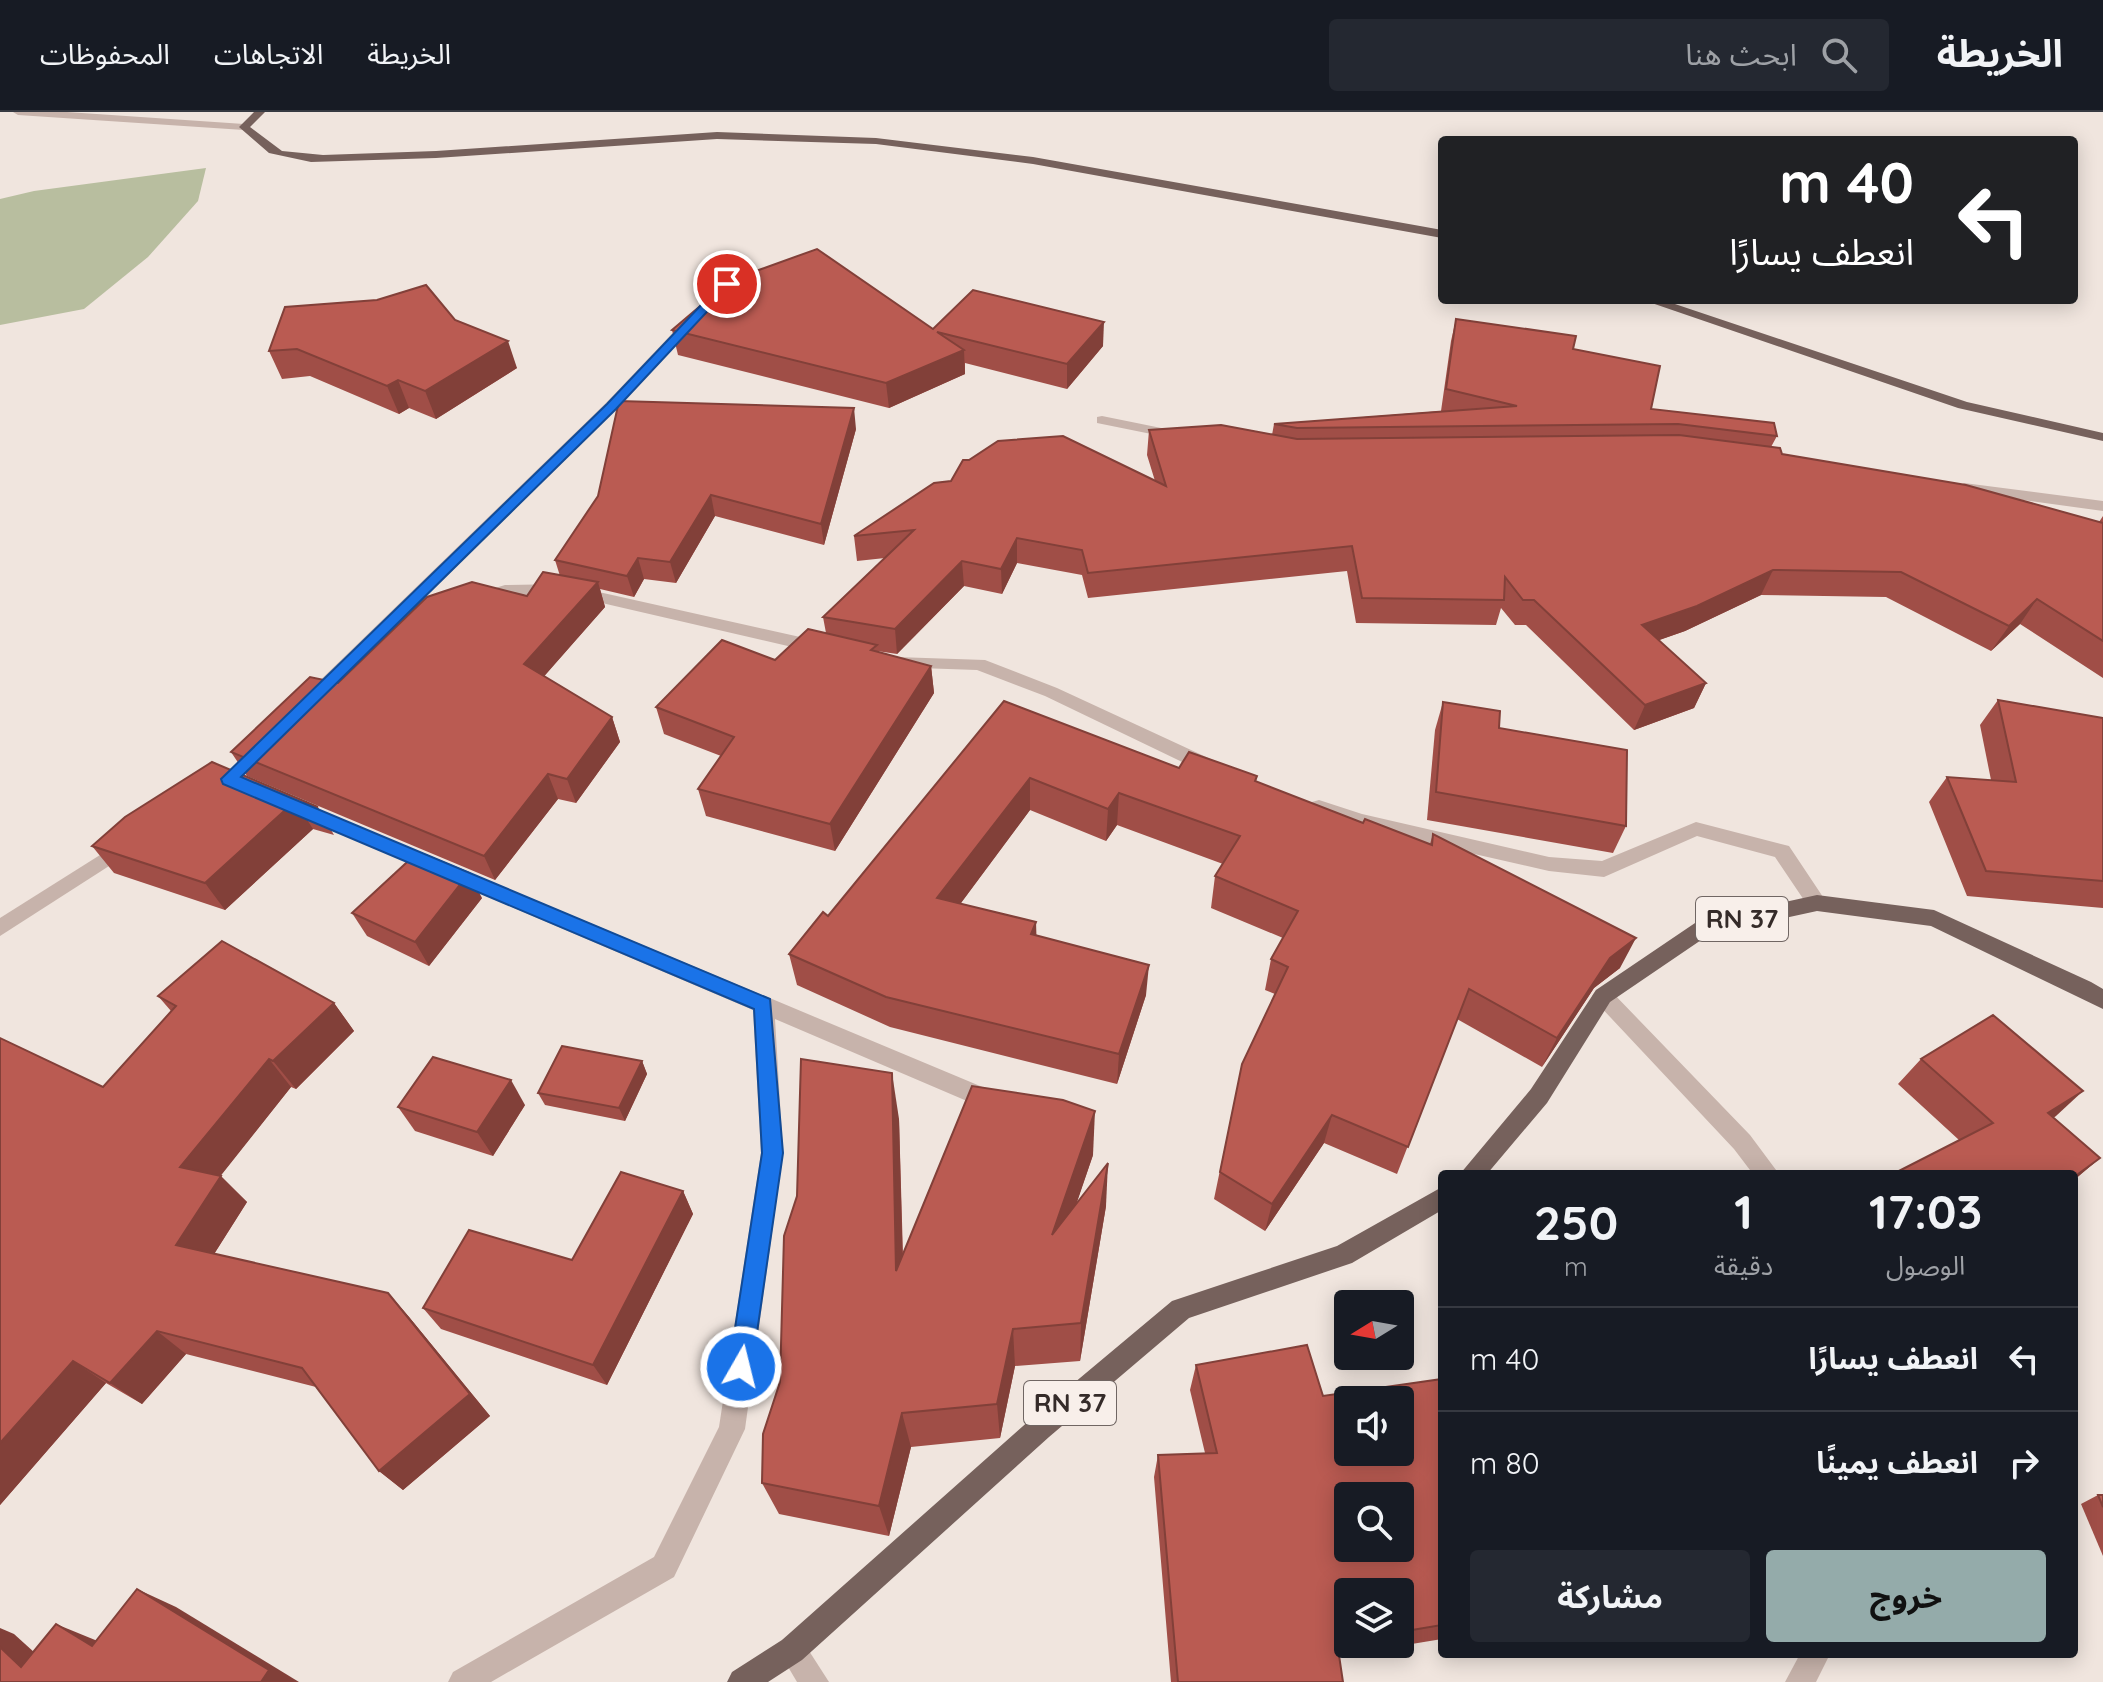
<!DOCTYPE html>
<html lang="ar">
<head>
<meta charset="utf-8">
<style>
  :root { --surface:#171b24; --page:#242831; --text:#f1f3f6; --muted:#9ea1a6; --line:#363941; --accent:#94abaa }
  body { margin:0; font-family:Quicksand,"Noto Sans Arabic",sans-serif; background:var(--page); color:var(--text); direction:rtl; height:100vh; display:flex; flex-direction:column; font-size:30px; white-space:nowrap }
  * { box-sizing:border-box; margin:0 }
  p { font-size:26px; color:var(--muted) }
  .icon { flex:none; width:44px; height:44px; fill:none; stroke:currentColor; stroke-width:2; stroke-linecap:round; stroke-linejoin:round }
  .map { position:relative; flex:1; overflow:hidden; direction:ltr }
  .side { position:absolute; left:1438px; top:1058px; width:640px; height:488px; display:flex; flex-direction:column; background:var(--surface); border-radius:8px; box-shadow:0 4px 20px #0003; direction:rtl }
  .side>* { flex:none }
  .hud { position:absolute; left:1438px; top:24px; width:640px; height:168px; border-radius:8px; box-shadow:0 4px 20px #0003; direction:rtl; background:#202124; color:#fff; overflow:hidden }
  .needle { width:52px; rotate:259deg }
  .fabs { position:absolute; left:1334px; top:1178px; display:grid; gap:16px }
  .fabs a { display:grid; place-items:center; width:80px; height:80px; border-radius:8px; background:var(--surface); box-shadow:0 4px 20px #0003; font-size:40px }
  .pin { position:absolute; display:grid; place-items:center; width:68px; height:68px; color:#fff; margin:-34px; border:4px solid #fff; border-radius:50%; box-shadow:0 2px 8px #0007 }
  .me { position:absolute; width:88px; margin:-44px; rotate:8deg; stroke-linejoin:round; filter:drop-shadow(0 0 6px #0008) }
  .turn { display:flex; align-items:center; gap:28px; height:168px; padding:0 32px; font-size:36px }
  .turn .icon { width:104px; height:104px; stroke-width:2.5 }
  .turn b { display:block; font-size:56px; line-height:68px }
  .eta { display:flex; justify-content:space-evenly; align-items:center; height:136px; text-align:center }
  .eta b { font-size:48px; font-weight:700; line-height:56px }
  .action { display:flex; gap:16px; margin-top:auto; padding:16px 32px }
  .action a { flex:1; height:92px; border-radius:8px; background:var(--accent); color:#111; font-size:32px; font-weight:700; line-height:92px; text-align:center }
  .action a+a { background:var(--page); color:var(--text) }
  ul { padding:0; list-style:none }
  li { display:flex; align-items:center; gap:24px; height:104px; padding:0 32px; border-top:2px solid var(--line) }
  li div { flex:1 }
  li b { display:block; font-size:30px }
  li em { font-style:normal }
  header { display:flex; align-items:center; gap:48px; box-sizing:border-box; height:112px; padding:0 40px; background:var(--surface); border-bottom:2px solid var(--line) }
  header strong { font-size:38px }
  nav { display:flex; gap:44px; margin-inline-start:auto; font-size:28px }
  .search { width:560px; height:72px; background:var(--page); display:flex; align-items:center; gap:20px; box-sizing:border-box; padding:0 28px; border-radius:8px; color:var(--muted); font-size:30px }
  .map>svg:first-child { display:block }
  .green { fill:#b8be9f }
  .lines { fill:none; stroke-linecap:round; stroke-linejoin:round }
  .minor { fill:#c7b3ab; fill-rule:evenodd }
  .primary { fill:#76615c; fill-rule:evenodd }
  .wall { fill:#a04e47; fill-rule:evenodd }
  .shaded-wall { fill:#824039 }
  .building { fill:#ba5b52; stroke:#824039; stroke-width:2; fill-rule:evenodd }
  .route { fill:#1a73e8; stroke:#114b97; stroke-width:2 }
  .labels { text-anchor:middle; stroke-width:7; stroke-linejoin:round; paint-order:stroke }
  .shield { fill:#f8efea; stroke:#706663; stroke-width:2 }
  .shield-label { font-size:26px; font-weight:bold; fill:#352b29 }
</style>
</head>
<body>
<header>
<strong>الخريطة</strong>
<div class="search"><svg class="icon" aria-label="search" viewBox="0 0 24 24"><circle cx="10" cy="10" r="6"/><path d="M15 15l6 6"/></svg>ابحث هنا</div>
<nav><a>الخريطة</a><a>الاتجاهات</a><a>المحفوظات</a></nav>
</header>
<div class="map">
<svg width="2103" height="1570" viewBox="0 0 2103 1570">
  <rect width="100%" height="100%" fill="#f0e5de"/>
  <polygon class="green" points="206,56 198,89 148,145 84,197 0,213 0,87 34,79"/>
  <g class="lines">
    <g class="minor">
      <polygon points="13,0 67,0 244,12 249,15 244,18 18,3"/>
      <polygon points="742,149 752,152 718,190 708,190 708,184"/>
      <polygon points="686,207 698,210 616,297 402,508 424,504 424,512 383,526 317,591 305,591 302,587 305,583 606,291"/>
      <polygon points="1102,304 1176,319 1183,323 1176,327 1097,311 1097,305"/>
      <polygon points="1964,371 2103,389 2103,399 1959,379 1956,376"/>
      <polygon points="563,472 818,529 827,535 818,541 563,482 506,483 478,492 470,487 472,483 505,473"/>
      <polygon points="896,545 985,548 1057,576 1217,650 1219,655 1210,662 1203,660 1045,584 977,558 890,555 887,551 890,547"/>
      <polygon points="1319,688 1362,702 1549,745 1602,749 1696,710 1789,734 1827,791 1824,797 1810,797 1775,745 1697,724 1604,765 1549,759 1360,716 1312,700 1310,695 1312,690"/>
      <polygon points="303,691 1004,984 1007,991 1004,998 996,1001 988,998 775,907 783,1041 745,1317 674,1465 491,1570 448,1570 453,1560 654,1445 719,1315 761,1041 753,898 296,703 294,698"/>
      <polygon points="127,726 134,728 137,733 134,738 0,824 0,806"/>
      <polygon points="1603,875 1610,878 1750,1023 1779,1062 1753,1062 1734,1037 1596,890 1592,884 1596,878"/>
      <polygon points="792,1524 802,1528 829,1570 797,1570 778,1538 782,1528"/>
      <polygon points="1800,1542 1830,1542 1816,1570 1785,1570"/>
    </g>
    <g class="primary">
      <polygon points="254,0 265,0 250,15 282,39 323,43 436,39 717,20 876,26 1033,45 1420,114 1442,118 1442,126 1033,52 876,32 717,27 436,46 311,50 269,41 239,15"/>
      <polygon points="1643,188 1663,188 1967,290 2103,321 2103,329 1958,296"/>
      <polygon points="1817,783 1934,798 2091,870 2103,877 2103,897 1931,814 1817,799 1710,822 1610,890 1547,991 1487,1062 1460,1062 1531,977 1596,878 1698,809"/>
      <polygon points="1442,1075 1442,1098 1352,1151 1189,1206 1049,1325 802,1548 768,1570 727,1570 732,1560 782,1528 1031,1307 1172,1189 1337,1134"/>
    </g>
  </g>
  <g class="wall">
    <polygon points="1456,207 1573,237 1651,297 1777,324 1771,335 1782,342 2099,410 2103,404 2103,566 2020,512 1991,539 1886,485 1761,483 1685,519 1659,528 1706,571 1694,596 1634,618 1526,513 1515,513 1501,496 1496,513 1356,511 1347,459 1088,486 1082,463 1017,451 1002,482 964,474 897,542 877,539 877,540 931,554 934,581 835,739 706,704 698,677 721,644 664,622 656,595 775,548 826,521 823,505 885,446 857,449 854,424 1155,369 1147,343 1149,318 1272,323 1274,312 1441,299 1451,229"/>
    <polygon points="455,208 517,256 436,307 409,296 399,302 310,264 282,267 269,239"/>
    <polygon points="933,217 1103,234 1067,277 965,251 965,262 889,296 678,243 672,218"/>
    <polygon points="856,317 824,433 715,404 676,471 644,467 634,485 600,477 605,495 544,564 612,605 620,630 576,691 558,687 495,768 247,664 231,640 338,571 527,484 560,464 555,448"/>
    <polygon points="1998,588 2103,606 2103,796 1967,784 1929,690 1947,665 1991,668 1980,613"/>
    <polygon points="1004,589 1179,656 1257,664 1256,670 1363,711 1430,732 1433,722 1620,856 1594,876 1542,955 1457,907 1397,1062 1324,1031 1265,1119 1214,1087 1242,952 1275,882 1265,878 1271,847 1283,826 1211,796 1215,764 1223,752 1117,713 1106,729 1030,698 960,792 1036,810 1036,823 1146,883 1117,972 890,915 797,873 789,842 828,804"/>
    <polygon points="1443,590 1499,616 1626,714 1613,741 1427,708 1435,618"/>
    <polygon points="212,650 318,695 334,723 313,717 225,798 114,761 92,734"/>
    <polygon points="482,786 429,854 367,824 352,801"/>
    <polygon points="158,884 334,891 354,919 296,977 291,975 220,1064 247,1090 214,1142 388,1181 409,1205 490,1304 403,1378 379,1359 316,1275 186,1242 142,1292 106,1271 0,1393 0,926 103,975 171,899"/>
    <polygon points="1921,947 2056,1004 2053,1005 2100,1046 2074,1068 2074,1062 1959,1028 1898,972"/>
    <polygon points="642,949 647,962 625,1009 545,993 538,981"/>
    <polygon points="525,993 493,1044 415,1019 398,995"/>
    <polygon points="899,1007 903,1143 1093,1043 1076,1092 1106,1094 1080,1249 1015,1254 1000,1326 911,1335 889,1424 779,1402 762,1371"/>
    <polygon points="683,1079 693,1102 607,1273 441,1217 423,1196 572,1148"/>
    <path d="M 1196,1253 L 1323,1284 L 1442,1267 L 1442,1527 L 1339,1544 L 1343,1570 L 1171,1570 L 1154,1365 L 1158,1343 L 1205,1341 L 1190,1278 ZM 1348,1480 L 1400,1480 L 1400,1532 L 1348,1532 Z"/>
    <polygon points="2098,1383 2103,1383 2103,1444 2081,1392"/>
  </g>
  <g class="shaded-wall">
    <polygon points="1104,210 1103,234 1067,277 1067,252"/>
    <polygon points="508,229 517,256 436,307 425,279"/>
    <polygon points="964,238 965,262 889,296 886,271"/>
    <polygon points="398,268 409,296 399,302 387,274"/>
    <polygon points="854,296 856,317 824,433 821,412"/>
    <polygon points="711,383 715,404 676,471 670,450"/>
    <polygon points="1017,426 1017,451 1002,482 1001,457"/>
    <polygon points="638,446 644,467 634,485 627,464"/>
    <polygon points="962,449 964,474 897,542 895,517"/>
    <polygon points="1773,458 1761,483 1685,519 1631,538 1642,513"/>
    <polygon points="598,470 605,495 533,577 524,552"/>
    <polygon points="2037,487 2020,512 1991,539 2009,514"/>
    <polygon points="931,554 934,581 835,739 830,712"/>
    <polygon points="1706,571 1694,596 1634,618 1645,593"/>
    <polygon points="612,605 620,630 576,691 567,667"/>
    <polygon points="548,662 558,687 495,768 484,744"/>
    <polygon points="1030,666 1030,698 941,818 937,786"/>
    <polygon points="1119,681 1117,713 1106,729 1108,697"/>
    <polygon points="295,689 313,717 225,798 205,771"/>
    <polygon points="469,761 482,786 429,854 415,830"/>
    <polygon points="1036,810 1037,841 1031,822"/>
    <polygon points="1636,826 1620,856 1594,876 1542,955 1557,926 1610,846"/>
    <polygon points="1149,853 1146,883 1117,972 1119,942"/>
    <polygon points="334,891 354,919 296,977 273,949"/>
    <polygon points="269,947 291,975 207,1081 180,1055"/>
    <polygon points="642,949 647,962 625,1009 619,996"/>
    <polygon points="892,961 899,1007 904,1199 896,1159"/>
    <polygon points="511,968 525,993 493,1044 477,1020"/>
    <polygon points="2083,979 2056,1004 2021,1025 2048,1001"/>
    <polygon points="1095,999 1093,1043 1052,1164 1052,1123"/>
    <polygon points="1332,1003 1324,1031 1265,1119 1272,1092"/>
    <polygon points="2100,1046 2074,1068 2074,1065"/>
    <polygon points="1108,1051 1106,1094 1080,1249 1081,1211"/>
    <polygon points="221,1064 247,1090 204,1158 176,1133"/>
    <polygon points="683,1079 693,1102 607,1273 593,1253"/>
    <polygon points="388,1181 409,1205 490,1304 403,1378 379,1359"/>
    <polygon points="1013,1217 1015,1254 1000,1326 997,1292"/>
    <polygon points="157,1219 186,1242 142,1292 110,1271"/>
    <polygon points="73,1249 106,1271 0,1393 0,1331"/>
    <polygon points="902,1301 911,1335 889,1424 879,1394"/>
    <polygon points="137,1477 176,1495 299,1570 261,1570"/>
    <polygon points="56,1512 100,1530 92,1534"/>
    <polygon points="0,1516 14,1522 67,1570 21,1555 0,1535"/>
  </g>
  <g class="building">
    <polygon points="817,137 933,217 973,178 1104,210 1067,252 937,220 964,238 886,271 672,218 731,168"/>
    <polygon points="426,173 455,208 508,229 425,279 398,268 387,274 297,237 269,239 285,195 377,188"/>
    <polygon points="1456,207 1576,224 1573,237 1660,254 1651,297 1774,311 1777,324 1678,312 1297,316 1274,312 1517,294 1446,277"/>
    <polygon points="619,289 854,296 821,412 711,383 670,450 638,446 627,464 555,448 598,384"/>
    <polygon points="1221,313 1297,327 1679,323 1780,336 1782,342 1966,373 2103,411 2103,529 2037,487 2009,514 1901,460 1773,458 1697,494 1642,513 1706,571 1645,593 1534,488 1523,488 1505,465 1504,488 1362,486 1352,434 1088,461 1082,438 1017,426 1001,457 962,449 895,517 823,505 914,418 854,424 934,371 951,369 963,348 969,348 998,329 1063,324 1166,374 1149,318"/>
    <polygon points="543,460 598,470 524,552 612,605 567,667 548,662 484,744 231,640 310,565 338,571 427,485 472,470 527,484"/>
    <polygon points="808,517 877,533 871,538 931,554 830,712 698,677 734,625 656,595 722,528 775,548"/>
    <polygon points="1998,588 2103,606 2103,769 1986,759 1947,665 2016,670"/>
    <polygon points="1004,589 1179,656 1189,640 1257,664 1255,669 1363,711 1365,707 1432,733 1433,722 1636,826 1610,846 1557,926 1469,877 1408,1035 1332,1003 1272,1092 1220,1060 1242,952 1288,855 1271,847 1298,799 1215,764 1240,724 1119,681 1108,697 1030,666 937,786 1036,810 1031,822 1149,853 1119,942 886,885 789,842 823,800 828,804"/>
    <polygon points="1443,590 1500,599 1499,616 1627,638 1626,714 1436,680"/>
    <polygon points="212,650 318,695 295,689 205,771 92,734 125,705"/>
    <polygon points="418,740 469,761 415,830 352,801"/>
    <polygon points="222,829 334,891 273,949 269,947 180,1055 221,1064 176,1133 388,1181 470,1282 379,1359 302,1256 157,1219 110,1271 73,1249 0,1331 0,926 103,975 176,894 158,884"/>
    <polygon points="1993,903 2083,979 2048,1001 2100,1046 2074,1065 2074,1062 1893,1062 1993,1011 1921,947"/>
    <polygon points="562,934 642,949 619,996 538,981"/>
    <polygon points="433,945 511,968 477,1020 398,995"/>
    <polygon points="801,947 892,961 896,1159 972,974 1063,988 1095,999 1052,1123 1108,1051 1081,1211 1013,1217 997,1292 902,1301 879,1394 762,1371 763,1322 780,1270 784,1124 797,1084"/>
    <polygon points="621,1060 683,1079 593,1253 423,1196 469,1118 572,1148"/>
    <path d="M 1307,1233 L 1323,1284 L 1442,1267 L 1442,1513 L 1400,1520 L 1400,1480 L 1348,1480 L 1348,1529 L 1337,1530 L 1343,1570 L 1178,1570 L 1158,1343 L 1217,1341 L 1196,1253 ZM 1348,1288 L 1400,1288 L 1400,1340 L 1348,1340 ZM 1348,1384 L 1400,1384 L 1400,1436 L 1348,1436 Z"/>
    <polygon points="2098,1383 2103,1383 2103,1395"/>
    <polygon points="137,1477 269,1558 261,1570 0,1570 0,1535 21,1555 56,1512 92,1534"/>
  </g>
  <polygon class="route" points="723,170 733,172 616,297 241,665 770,887 783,1041 752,1255 749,1264 741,1267 733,1264 729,1255 762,1041 754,897 223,672 221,667 607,292"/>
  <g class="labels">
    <g class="shield">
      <rect x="1696" y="785" width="92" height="44" rx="6"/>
      <rect x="1024" y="1269" width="92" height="44" rx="6"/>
    </g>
    <g class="shield-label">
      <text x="1742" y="816">RN 37</text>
      <text x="1070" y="1300">RN 37</text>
    </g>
  </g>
</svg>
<div class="fabs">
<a><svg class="needle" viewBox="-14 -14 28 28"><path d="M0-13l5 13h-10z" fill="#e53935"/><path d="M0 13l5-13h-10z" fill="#9ea1a6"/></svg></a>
<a><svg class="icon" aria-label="sound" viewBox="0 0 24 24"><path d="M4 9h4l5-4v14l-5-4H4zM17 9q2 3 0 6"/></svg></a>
<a><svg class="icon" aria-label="search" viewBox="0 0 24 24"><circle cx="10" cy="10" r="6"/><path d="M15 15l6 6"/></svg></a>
<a><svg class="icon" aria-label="layers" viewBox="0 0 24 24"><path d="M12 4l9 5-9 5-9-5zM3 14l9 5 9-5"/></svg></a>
</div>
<div class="pin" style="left:727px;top:172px;background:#d93025"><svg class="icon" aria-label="arrive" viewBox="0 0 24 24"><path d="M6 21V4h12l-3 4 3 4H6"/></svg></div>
<svg class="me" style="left:741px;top:1255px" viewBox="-20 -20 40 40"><circle r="17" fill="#1a73e8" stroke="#fff" stroke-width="3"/><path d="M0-11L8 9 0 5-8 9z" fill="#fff"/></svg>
<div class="hud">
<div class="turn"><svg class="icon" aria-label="left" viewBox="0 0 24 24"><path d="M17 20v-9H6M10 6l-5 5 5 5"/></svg><div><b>40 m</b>انعطف يسارًا</div></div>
</div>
<section class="side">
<div class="eta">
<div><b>17:03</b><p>الوصول</p></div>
<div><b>1</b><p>دقيقة</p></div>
<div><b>250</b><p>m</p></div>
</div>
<ul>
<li><svg class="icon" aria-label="left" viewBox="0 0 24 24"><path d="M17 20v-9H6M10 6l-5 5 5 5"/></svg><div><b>انعطف يسارًا</b></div><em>40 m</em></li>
<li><svg class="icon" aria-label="right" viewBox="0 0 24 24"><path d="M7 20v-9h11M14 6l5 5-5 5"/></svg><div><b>انعطف يمينًا</b></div><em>80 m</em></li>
</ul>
<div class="action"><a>خروج</a><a>مشاركة</a></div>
</section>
</div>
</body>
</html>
